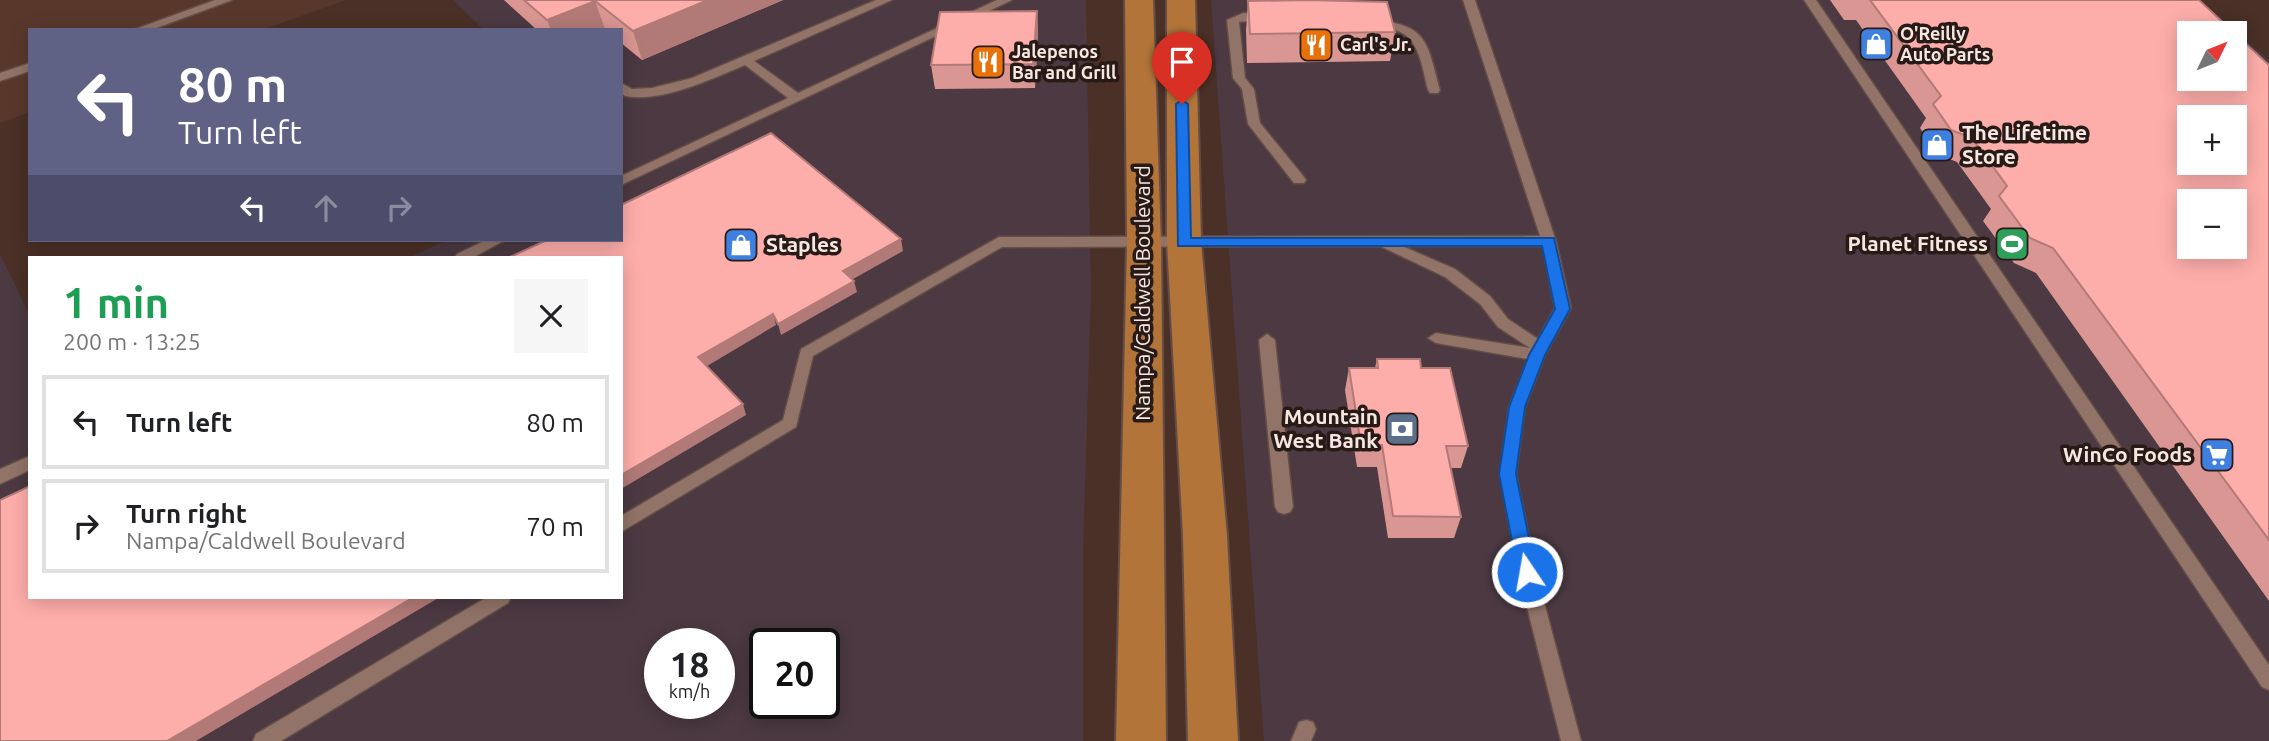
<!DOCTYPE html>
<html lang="en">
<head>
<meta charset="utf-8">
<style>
  :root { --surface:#fff; --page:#f6f6f6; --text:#202124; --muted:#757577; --line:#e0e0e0 }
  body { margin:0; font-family:Ubuntu,sans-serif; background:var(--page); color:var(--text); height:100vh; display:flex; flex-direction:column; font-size:26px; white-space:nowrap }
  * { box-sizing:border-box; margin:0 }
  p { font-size:23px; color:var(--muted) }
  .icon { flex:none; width:38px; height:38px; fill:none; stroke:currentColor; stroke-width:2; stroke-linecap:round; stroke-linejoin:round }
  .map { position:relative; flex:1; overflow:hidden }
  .panel { position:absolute; left:28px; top:256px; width:595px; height:343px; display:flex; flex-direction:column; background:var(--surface); border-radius:0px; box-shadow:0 4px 18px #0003 }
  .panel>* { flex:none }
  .hud { position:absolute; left:28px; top:28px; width:595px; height:214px; border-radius:0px; box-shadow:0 4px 18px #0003; background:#5f6185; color:#fff; overflow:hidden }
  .needle { width:46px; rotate:47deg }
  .controls { position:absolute; left:2177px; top:21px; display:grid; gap:14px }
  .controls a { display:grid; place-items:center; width:70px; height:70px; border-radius:0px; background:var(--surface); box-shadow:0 4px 18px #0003; font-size:35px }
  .speed { position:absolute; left:644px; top:628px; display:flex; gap:14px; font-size:35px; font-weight:700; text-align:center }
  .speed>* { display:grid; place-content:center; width:91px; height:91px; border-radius:50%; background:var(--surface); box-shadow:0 4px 18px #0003; line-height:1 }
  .speed small { font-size:18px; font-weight:400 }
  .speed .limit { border:4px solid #111; border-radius:10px; background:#fff; color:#111 }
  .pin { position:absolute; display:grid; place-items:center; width:60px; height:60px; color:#fff; margin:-72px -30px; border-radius:50% 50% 50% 0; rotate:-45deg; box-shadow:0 0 7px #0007 }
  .pin .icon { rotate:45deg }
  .me { position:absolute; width:77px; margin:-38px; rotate:348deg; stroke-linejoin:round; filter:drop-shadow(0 0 5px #0008) }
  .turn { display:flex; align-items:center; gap:24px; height:147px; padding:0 35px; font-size:32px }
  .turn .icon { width:91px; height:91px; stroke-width:2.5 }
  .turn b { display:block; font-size:49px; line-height:60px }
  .lanes { display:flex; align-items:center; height:66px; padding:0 35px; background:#0003; justify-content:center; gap:35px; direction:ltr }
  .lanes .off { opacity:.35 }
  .round { display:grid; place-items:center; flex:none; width:74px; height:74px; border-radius:0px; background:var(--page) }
  .summary { display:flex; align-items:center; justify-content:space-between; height:119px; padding:0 35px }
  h1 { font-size:42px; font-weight:700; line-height:52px; color:#1e9e55 }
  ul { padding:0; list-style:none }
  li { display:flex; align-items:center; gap:21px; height:94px; margin:0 14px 10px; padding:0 21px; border:4px solid var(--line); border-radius:0px }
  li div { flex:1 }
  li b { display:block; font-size:26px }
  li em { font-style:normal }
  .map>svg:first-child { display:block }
  .commercial { fill:#4c3942; fill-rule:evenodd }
  .built { fill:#59382c }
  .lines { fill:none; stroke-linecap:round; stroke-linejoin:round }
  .service-casing { stroke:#634d46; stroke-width:3 }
  .primary-casing { stroke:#634d46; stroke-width:4 }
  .service { fill:#917368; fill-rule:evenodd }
  .primary { fill:#b27439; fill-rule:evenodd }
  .wall { fill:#da9692 }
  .shaded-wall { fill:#b27a77 }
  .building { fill:#feaeaa; stroke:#b27a77; stroke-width:2; fill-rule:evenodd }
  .route { fill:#1a73e8; stroke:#114b97; stroke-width:2 }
  .labels { text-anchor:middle; stroke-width:7; stroke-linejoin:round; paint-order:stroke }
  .far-poi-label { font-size:18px; font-weight:bold; fill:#f8e7e1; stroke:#281b17; text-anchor:start }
  .poi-label { font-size:21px; font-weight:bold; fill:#f8e7e1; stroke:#281b17; text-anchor:end }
  .street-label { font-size:21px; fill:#f8e7e1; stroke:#281b17 }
</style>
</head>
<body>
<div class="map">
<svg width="2269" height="741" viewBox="0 0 2269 741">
  <rect width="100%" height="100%" fill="#4a3026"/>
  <g class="commercial">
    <path d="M 453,0 L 1086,0 L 1091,292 L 1083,555 L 1083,741 L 0,741 L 0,254 L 30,316 L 30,597 L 621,597 L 621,257 L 410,257 L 447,240 L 621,240 L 621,30 L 484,30 ZM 660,644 L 719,644 L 719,704 L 660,704 ZM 765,644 L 824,644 L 824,704 L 765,704 Z"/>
    <path d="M 1211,0 L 2198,0 L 2269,60 L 2269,741 L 1264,741 ZM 2189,33 L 2235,33 L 2235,79 L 2189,79 ZM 2189,117 L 2235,117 L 2235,163 L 2189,163 ZM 2189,201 L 2235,201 L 2235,247 L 2189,247 Z"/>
  </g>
  <polygon class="built" points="0,0 346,0 262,30 30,30 30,112 0,123"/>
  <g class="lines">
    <defs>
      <g id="service">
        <polygon points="215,0 232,0 151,30 133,30"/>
        <path d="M 876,0 L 892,0 L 754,61 L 798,93 L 997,0 L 1012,0 L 621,185 L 621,176 L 788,98 L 745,65 C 711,79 662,103 625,96 L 621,93 L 621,83 L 632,89 L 652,88 L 692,78 Z"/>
        <path d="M 1463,0 L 1475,0 L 1556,241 L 1571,308 L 1545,355 L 1525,407 L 1516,474 L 1536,572 L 1581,741 L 1561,741 L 1518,572 L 1500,474 L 1509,407 L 1528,359 L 1436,343 L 1428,338 L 1436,333 L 1530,348 L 1498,327 L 1480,304 L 1445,277 L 1380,246 L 1002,247 L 813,356 L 796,427 L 621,532 L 621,516 L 783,420 L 801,349 L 999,237 L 1540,236 ZM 1402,246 L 1543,246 L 1555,308 L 1538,339 L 1508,319 L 1490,296 L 1455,269 Z"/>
        <polygon points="1804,0 1816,0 2269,665 2269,690 2262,687"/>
        <polygon points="1243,13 1267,13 1273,16 1267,19 1239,22 1245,78 1254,89 1260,123 1304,177 1306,180 1304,183 1294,183 1248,124 1242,89 1233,78 1227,20"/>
        <path d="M 1372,20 C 1428,24 1427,42 1440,90 L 1438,93 L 1430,93 L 1428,90 C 1422,68 1420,37 1395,30 C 1386,27 1377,28 1368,26 L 1368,22 Z"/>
        <polygon points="30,63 30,71 0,81 0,73"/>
        <polygon points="486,240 505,240 474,257 455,257 457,254"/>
        <polygon points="1267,334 1275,340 1293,507 1290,512 1284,514 1278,512 1275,507 1259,340"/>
        <polygon points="30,456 30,470 0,484 0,469"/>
        <polygon points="487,597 511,597 508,603 281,741 253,741 256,734"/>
        <polygon points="1306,720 1313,722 1316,729 1311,741 1291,741 1299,722"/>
      </g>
      <g id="primary">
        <polygon points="1125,0 1153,0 1161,243 1166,741 1116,741 1127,243"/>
        <polygon points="1167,0 1195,0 1201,242 1227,536 1238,741 1188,741 1183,536 1167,242"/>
      </g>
    </defs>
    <use href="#service" class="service-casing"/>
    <use href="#primary" class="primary-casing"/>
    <use href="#service" class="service"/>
    <use href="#primary" class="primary"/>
  </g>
  <g class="wall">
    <polygon points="504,0 783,0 642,60 621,43 621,30 537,30"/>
    <polygon points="1830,0 2199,0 2269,65 2269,601 2036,273 2014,263 1983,221 1991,209 1957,162 1937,154 1920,128 1926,118 1856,20 1844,20"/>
    <polygon points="1248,1 1395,32 1390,61 1247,63 1246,30"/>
    <polygon points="1037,11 1038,35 1035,88 935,89 931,65"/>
    <polygon points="1377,359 1421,368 1468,446 1461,468 1451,468 1461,517 1454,538 1388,538 1377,467 1357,467 1345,390 1349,368 1375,368"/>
  </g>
  <g class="shaded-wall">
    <polygon points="708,0 783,0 642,60 633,31"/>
    <polygon points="595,1 605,29 551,30 547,20"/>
    <polygon points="1037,11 1038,35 1035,88 1033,64"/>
    <polygon points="901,239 903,251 846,283 843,271"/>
    <polygon points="854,281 857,292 781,335 778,324"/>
    <polygon points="773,314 776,325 702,369 698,357"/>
    <polygon points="743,404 746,415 621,489 621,475"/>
    <polygon points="414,597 440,597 196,741 167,741"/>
  </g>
  <g class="building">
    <polygon points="524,0 708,0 633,31 595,1 547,20"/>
    <polygon points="1307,0 1387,2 1395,32 1250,34 1248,1"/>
    <path d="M 1870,0 L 2199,0 L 2269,65 L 2269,540 L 2053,248 L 2030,238 L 1999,196 L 2007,186 L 1972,138 L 1951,130 L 1933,104 L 1941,96 ZM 2189,33 L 2235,33 L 2235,79 L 2189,79 ZM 2189,117 L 2235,117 L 2235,163 L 2189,163 ZM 2189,201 L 2235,201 L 2235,247 L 2189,247 Z"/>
    <polygon points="1037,11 1033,64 931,65 940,12"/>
    <polygon points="771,133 901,239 843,271 854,281 778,324 773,314 698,357 743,404 621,475 621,257 510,257 547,240 621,240 621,205"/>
    <polygon points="1377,359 1420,359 1421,368 1450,368 1468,446 1446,446 1461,517 1393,516 1382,445 1361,445 1349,368 1378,368"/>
    <polygon points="30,486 30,597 414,597 167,741 0,741 0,500"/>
  </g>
  <polygon class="route" points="1182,100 1188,104 1191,238 1554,238 1570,309 1545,355 1525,407 1516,474 1536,572 1533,577 1527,579 1520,577 1518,572 1499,474 1509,407 1529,355 1555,309 1542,246 1178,246 1176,104"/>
  <defs>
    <symbol id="shop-square" viewBox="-11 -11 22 22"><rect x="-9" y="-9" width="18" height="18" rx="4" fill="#3f7fe0" stroke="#281b17"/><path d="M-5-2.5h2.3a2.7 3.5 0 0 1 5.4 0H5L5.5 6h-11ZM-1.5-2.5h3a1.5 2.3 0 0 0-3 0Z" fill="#fff"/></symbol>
    <symbol id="restaurant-square" viewBox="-11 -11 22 22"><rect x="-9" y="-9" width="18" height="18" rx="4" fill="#e8710a" stroke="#281b17"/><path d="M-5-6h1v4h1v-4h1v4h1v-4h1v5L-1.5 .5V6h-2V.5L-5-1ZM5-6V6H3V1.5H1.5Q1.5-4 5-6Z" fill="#fff"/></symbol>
    <symbol id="stadium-square" viewBox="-11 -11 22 22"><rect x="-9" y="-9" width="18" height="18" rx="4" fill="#2e9e5b" stroke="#281b17"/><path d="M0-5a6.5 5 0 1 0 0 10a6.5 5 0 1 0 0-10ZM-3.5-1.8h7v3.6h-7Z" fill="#fff"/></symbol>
    <symbol id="bank-square" viewBox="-11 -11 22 22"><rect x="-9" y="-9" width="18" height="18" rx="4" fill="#5c6f8a" stroke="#281b17"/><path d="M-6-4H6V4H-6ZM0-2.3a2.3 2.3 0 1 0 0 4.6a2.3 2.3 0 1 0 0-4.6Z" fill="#fff"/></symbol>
    <symbol id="supermarket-square" viewBox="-11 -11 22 22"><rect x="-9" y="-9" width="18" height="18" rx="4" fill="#3f7fe0" stroke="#281b17"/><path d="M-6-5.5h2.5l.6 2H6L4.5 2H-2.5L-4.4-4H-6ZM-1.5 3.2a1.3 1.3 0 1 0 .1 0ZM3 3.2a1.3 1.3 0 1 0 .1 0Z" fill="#fff"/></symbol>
  </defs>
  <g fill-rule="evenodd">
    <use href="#shop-square" x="1857" y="25" width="38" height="38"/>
    <use href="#restaurant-square" x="1297" y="26" width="38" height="38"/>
    <use href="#restaurant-square" x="969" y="43" width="38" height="38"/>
    <use href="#shop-square" x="1918" y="126" width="38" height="38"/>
    <use href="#stadium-square" x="1993" y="225" width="38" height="38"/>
    <use href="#shop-square" x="722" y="226" width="38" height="38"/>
    <use href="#bank-square" x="1383" y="410" width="38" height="38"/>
    <use href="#supermarket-square" x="2198" y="436" width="38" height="38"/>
  </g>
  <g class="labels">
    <g class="far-poi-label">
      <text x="1900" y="40">O'Reilly<tspan x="1900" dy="21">Auto Parts</tspan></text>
      <text x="1340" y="51">Carl's Jr.</text>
      <text x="1012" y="58">Jalepenos<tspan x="1012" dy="21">Bar and Grill</tspan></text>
    </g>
    <g class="poi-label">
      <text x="1962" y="140" text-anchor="start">The Lifetime<tspan x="1962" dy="24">Store</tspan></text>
      <text x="1988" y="251">Planet Fitness</text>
      <text x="766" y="252" text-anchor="start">Staples</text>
      <text x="1378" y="424">Mountain<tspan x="1378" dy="24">West Bank</tspan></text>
      <text x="2192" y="462">WinCo Foods</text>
    </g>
    <g class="street-label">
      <text transform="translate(1143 293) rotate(-90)" y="7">Nampa/Caldwell Boulevard</text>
    </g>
  </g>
</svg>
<div class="controls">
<a><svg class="needle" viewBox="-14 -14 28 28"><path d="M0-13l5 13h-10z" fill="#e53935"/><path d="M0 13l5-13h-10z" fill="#757577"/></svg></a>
<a>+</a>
<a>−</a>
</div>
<div class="speed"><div>18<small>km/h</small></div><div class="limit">20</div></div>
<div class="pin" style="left:1182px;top:104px;background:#d93025"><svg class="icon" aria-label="arrive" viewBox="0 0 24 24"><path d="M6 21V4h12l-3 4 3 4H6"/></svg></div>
<svg class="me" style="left:1527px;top:572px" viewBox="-20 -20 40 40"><circle r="17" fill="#1a73e8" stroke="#fff" stroke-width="3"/><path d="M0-11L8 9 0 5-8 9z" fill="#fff"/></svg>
<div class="hud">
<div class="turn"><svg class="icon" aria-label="left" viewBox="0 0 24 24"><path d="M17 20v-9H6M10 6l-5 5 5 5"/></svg><div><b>80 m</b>Turn left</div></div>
<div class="lanes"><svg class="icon" aria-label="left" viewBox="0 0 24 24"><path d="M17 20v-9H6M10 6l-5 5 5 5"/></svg><svg class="icon off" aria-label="ahead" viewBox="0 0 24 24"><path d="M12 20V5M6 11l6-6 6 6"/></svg><svg class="icon off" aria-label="right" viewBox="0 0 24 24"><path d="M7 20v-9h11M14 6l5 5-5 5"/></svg></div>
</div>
<section class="panel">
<div class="summary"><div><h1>1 min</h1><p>200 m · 13:25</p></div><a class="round"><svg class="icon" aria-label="close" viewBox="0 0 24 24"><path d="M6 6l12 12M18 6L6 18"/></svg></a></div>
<ul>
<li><svg class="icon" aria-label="left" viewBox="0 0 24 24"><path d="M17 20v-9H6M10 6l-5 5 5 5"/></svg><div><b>Turn left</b></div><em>80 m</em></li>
<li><svg class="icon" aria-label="right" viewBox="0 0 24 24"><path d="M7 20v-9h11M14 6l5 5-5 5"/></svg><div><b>Turn right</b><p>Nampa/Caldwell Boulevard</p></div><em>70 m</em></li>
</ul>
</section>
</div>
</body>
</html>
